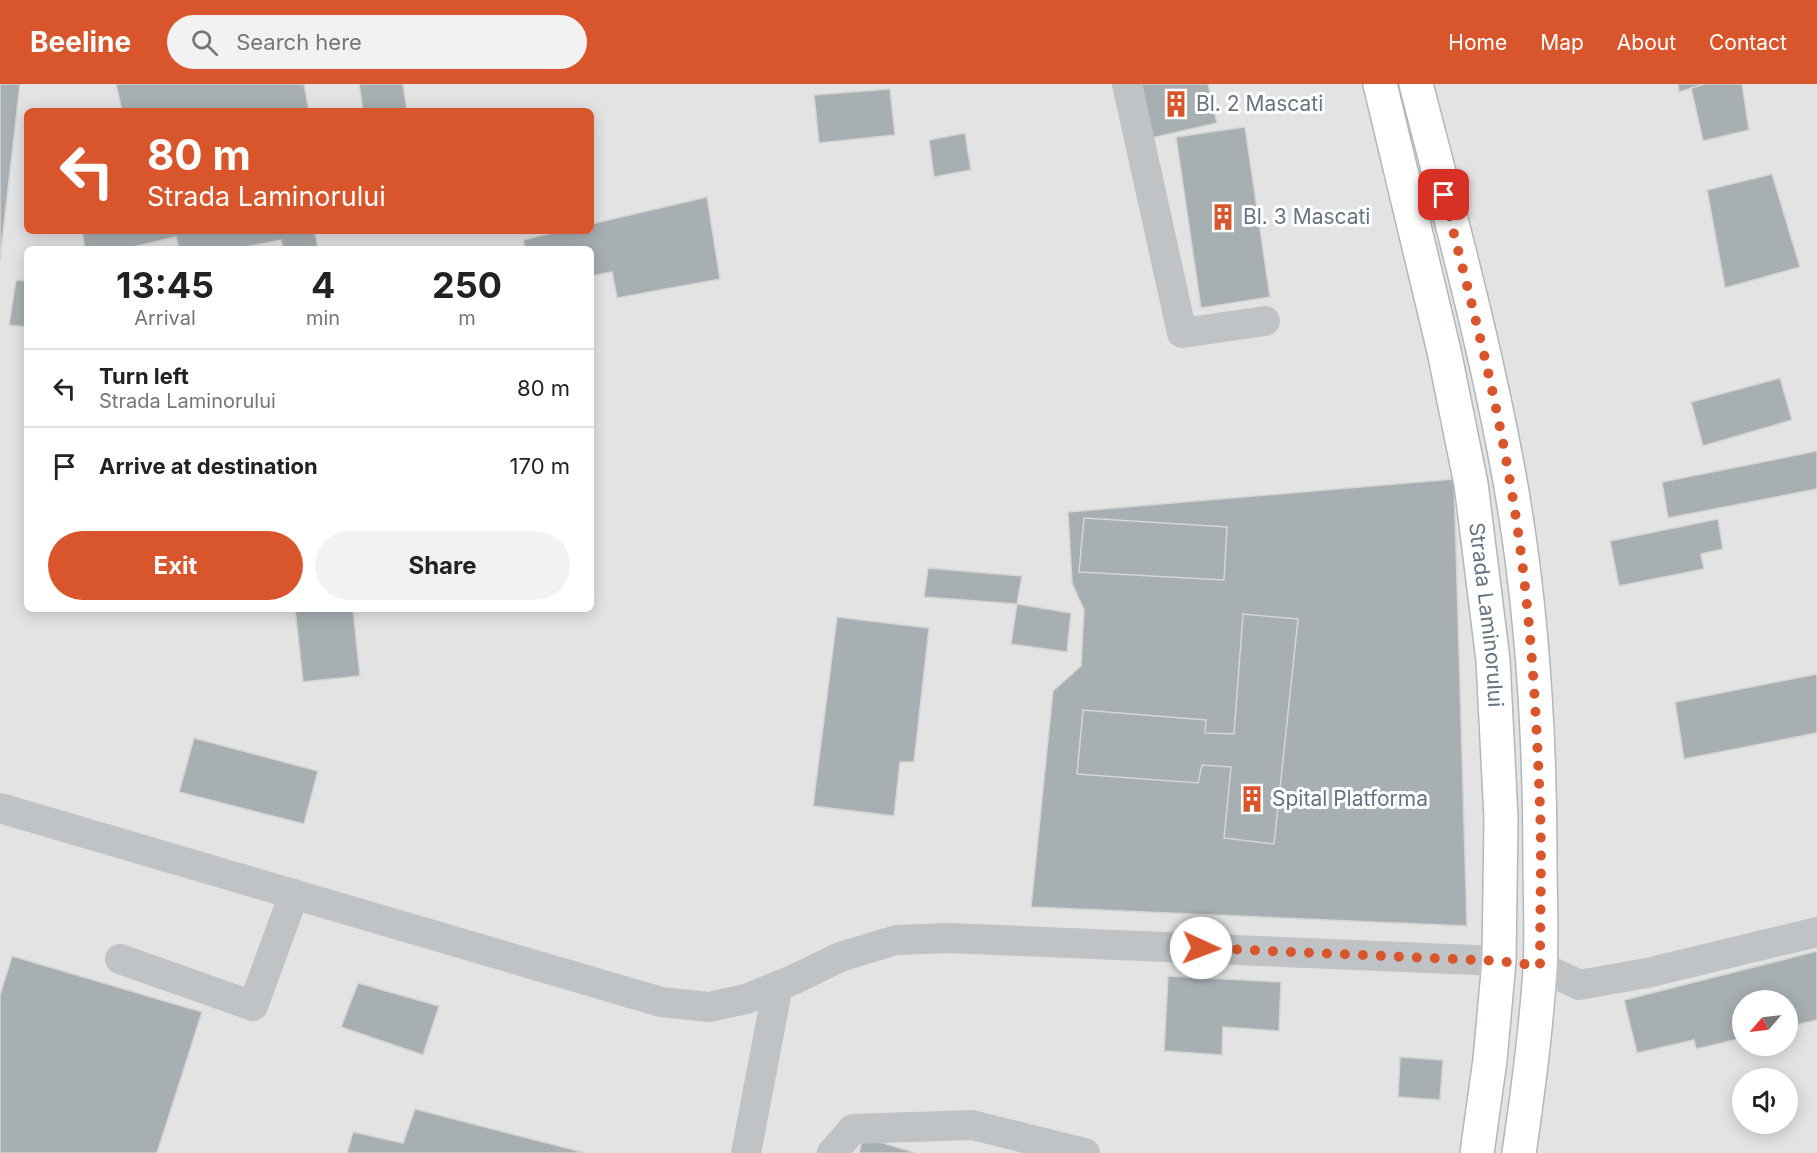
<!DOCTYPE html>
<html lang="en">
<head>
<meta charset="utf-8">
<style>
  :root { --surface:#fff; --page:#f2f2f2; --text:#222; --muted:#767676; --line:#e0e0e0; --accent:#d9552c }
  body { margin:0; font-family:Inter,sans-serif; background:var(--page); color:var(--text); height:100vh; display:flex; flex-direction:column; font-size:22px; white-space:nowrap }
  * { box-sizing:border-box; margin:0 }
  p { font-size:20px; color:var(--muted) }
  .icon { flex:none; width:33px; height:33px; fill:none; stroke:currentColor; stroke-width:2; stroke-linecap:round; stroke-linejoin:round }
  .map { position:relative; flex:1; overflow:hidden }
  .side { position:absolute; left:24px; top:162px; width:570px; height:366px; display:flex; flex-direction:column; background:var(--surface); border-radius:9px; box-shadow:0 3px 15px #0003 }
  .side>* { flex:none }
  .guide { position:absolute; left:24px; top:24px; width:570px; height:126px; border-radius:9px; box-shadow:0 3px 15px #0003; background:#d9552c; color:#fff; overflow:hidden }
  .needle { width:39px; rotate:242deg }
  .fabs { position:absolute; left:1732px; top:906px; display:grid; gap:12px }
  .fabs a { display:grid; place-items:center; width:66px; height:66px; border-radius:50%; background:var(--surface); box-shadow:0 3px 15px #0003; font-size:30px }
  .pin { position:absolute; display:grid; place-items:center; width:51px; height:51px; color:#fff; margin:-26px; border-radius:12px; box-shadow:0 3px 9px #0006 }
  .me { position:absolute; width:66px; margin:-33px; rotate:92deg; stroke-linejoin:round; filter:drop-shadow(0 0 4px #0008) }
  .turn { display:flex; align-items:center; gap:21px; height:126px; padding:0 24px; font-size:27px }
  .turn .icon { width:78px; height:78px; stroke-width:2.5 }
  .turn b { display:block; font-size:42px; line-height:51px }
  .eta { display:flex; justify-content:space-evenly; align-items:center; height:102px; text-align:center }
  .eta b { font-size:36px; font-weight:700; line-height:42px }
  .button { display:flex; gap:12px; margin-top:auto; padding:12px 24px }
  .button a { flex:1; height:69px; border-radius:36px; background:var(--accent); color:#fff; font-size:24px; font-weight:700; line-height:69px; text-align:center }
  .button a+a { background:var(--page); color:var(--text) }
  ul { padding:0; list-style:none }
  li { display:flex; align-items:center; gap:18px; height:78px; padding:0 24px; border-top:2px solid var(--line) }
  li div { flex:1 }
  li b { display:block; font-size:22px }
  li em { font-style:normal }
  header { display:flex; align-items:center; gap:36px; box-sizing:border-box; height:84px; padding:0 30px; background:var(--accent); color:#fff }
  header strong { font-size:28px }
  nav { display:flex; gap:33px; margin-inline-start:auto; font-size:21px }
  .search { width:420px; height:54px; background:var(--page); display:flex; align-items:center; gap:15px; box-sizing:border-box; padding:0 21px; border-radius:33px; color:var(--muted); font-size:22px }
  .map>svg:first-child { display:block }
  .built { fill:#e2e3e2; fill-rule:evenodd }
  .building { fill:#a7afb3; stroke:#d5d5d3; stroke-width:1.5 }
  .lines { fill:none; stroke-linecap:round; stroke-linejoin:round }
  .major-casing { stroke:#b3b7ba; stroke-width:36 }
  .minor { stroke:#bfc3c6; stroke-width:30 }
  .major { stroke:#fff; stroke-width:33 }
  .route { stroke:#d9552c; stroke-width:10; stroke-dasharray:0 18 }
  .labels { text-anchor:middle; stroke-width:6; stroke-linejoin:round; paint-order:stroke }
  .poi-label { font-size:21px; fill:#657480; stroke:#fff; text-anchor:start }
  .street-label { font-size:21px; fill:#657480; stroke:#fff }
</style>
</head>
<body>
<header>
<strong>Beeline</strong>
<div class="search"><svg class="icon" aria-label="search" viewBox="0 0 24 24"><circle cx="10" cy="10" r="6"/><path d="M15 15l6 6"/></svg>Search here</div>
<nav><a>Home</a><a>Map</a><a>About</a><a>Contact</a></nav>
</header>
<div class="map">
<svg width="1817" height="1069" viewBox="0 0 1817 1069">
  <rect width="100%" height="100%" fill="#f4f4f1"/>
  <path class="built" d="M 0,0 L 1817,0 L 1817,1069 L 0,1069 ZM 27,27 L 591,27 L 591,147 L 27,147 ZM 27,165 L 591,165 L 591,525 L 27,525 ZM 1743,916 L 1788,916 L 1788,962 L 1743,962 ZM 1743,994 L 1788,994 L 1788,1040 L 1743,1040 Z"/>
  <g class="building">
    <polygon points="0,0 20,0 0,176"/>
    <polygon points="116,0 304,0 309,27 122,27"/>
    <polygon points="359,0 403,0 407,27 363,27"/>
    <polygon points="1134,0 1208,0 1217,39 1147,55"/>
    <polygon points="1678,0 1705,0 1679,8"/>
    <polygon points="1705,0 1742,0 1749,46 1703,57 1691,4"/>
    <polygon points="890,5 895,51 819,59 814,11"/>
    <polygon points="1245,43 1270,213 1201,224 1176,53"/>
    <polygon points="965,49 971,86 934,93 929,56"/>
    <polygon points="1772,90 1800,183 1725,204 1707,106"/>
    <polygon points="707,113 720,195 617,214 612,188 591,192 591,165 525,165 523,156 561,147 591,147 591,140"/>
    <polygon points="82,147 315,147 318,165 283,165 281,156 234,165 179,165 176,153 124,165 85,165"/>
    <polygon points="16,196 27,197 27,243 9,241"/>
    <polygon points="1780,294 1792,336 1703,362 1691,318"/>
    <polygon points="1817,367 1817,405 1668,434 1662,398"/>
    <polygon points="1454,395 1467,842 1031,823 1053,607 1081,582 1084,526 1072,499 1068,428"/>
    <polygon points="1084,434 1227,443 1224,496 1079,488"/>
    <polygon points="1718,435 1723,465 1701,470 1704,485 1619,502 1610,457"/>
    <polygon points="928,484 1022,492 1017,520 924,513"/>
    <polygon points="1017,520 1071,529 1067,568 1011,560"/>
    <polygon points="295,525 353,525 360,592 303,598"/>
    <polygon points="1243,530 1298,535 1274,760 1224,754 1231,683 1202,681 1198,699 1077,690 1083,626 1206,636 1205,649 1234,650"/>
    <polygon points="837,533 929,544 914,678 900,678 894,732 813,722"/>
    <polygon points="1817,590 1817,649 1684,675 1675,618"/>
    <polygon points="194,654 318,687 304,740 179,708"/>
    <polygon points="1817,867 1817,936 1788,943 1788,916 1743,916 1743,954 1696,965 1694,956 1637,969 1624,916"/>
    <polygon points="12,872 202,928 157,1069 0,1069 0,911"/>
    <polygon points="1168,892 1281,898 1279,947 1223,943 1222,971 1164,967"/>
    <polygon points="358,899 439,922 423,971 341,943"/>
    <polygon points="1400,973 1443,976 1440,1016 1398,1013"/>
    <polygon points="415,1025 586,1069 347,1069 353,1048 403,1059"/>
    <polygon points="863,1053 916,1069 859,1069"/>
  </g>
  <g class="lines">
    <defs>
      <g id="major">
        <path id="s1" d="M 1380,0 L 1444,267 L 1471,400 L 1493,576 L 1501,734 L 1499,877 L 1490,976 L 1477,1069"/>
        <path d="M 1416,0 C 1450,132 1486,263 1510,397 C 1532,520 1540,652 1540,776 C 1540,812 1542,849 1540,885 C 1536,947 1528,1008 1519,1069"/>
      </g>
    </defs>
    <use href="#major" class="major-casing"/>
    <g class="minor">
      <polyline points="1127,0 1182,249 1265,237"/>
      <polyline points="0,724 661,918 709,923 746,915 795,895 840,873 896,856 949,854 1499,877"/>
      <polyline points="120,875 253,922 294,810"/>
      <polyline points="1540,882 1579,901 1647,889 1817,848"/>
      <polyline points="746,1069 778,902"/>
      <polyline points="832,1069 853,1045 972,1041 1085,1069"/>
    </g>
    <use href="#major" class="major"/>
  </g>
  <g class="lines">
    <path class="route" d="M 1201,864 L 1499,877 L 1540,882 C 1540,829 1542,776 1540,723 C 1536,615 1529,505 1510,398 C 1494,301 1468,206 1444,111"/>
  </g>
  <defs>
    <symbol id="building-bare" viewBox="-9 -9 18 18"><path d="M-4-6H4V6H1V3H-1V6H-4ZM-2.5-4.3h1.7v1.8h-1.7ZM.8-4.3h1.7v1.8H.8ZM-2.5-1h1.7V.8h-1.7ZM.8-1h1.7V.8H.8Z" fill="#d9552c" stroke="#fff" stroke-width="2.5" paint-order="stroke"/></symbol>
  </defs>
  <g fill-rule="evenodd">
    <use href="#building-bare" x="1157" y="1" width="38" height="38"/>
    <use href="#building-bare" x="1204" y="114" width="38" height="38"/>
    <use href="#building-bare" x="1233" y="696" width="38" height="38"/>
  </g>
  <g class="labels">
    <g class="poi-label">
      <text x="1196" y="27">Bl. 2 Mascati</text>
      <text x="1243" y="140">Bl. 3 Mascati</text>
      <text x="1272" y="722">Spital Platforma</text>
    </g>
    <g class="street-label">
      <text dy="7" stroke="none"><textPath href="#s1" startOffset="542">Strada Laminorului</textPath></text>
    </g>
  </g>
</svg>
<div class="fabs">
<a><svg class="needle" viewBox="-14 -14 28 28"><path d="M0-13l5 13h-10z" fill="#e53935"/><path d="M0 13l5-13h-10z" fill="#767676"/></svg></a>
<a><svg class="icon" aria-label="sound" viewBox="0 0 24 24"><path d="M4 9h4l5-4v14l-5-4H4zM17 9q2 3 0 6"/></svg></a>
</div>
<div class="pin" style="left:1444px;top:111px;background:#d93025"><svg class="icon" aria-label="arrive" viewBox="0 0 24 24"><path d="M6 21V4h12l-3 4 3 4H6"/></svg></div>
<svg class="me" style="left:1201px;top:864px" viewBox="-20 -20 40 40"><circle r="19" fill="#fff"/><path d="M0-13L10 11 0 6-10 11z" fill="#d9552c"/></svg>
<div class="guide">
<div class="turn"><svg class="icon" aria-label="left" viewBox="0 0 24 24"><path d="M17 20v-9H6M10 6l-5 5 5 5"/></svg><div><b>80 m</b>Strada Laminorului</div></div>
</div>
<section class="side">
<div class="eta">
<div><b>13:45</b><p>Arrival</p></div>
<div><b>4</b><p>min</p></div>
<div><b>250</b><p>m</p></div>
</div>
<ul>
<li><svg class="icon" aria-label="left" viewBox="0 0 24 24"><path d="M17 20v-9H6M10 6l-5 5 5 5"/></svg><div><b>Turn left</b><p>Strada Laminorului</p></div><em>80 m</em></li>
<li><svg class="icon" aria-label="arrive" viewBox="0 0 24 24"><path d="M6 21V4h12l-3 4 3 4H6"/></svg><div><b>Arrive at destination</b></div><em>170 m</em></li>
</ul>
<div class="button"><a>Exit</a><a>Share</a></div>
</section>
</div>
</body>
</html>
